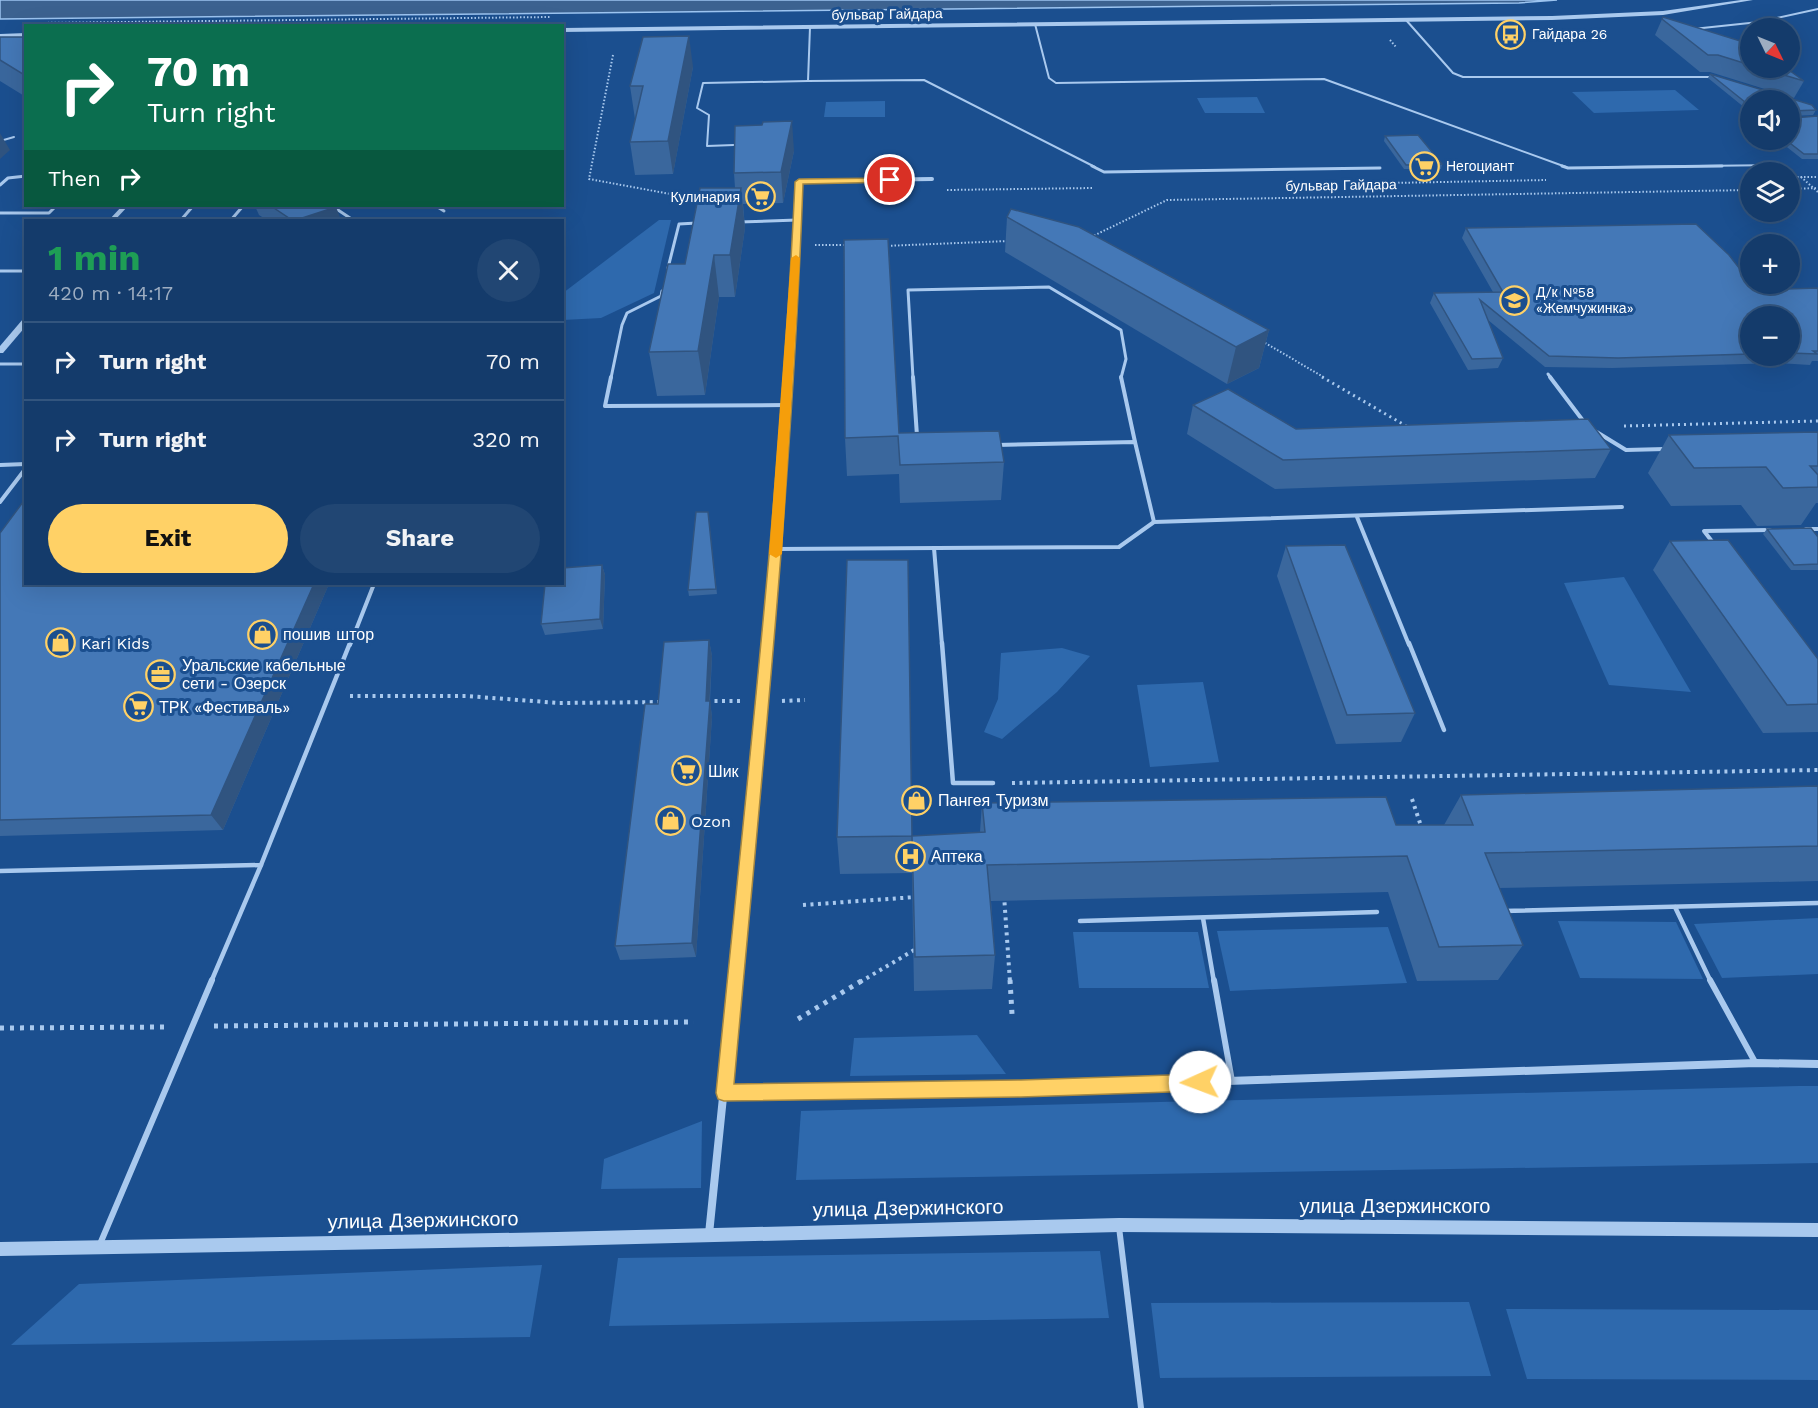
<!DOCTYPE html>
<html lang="en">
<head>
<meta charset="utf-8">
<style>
  :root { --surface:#143b6b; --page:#214673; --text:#f1f3f6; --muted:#9dadc1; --line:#33557e; --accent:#ffd166 }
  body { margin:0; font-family:"Work Sans",sans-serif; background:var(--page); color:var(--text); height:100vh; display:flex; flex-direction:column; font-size:22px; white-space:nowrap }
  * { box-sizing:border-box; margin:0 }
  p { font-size:20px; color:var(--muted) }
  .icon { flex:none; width:33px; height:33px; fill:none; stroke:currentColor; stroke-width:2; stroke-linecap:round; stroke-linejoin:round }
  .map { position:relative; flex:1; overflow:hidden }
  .sheet { position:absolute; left:24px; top:219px; width:540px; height:366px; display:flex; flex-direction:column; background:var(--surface); border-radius:0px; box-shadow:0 6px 24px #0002,0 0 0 2px var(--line) }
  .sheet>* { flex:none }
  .hud { position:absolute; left:24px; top:24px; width:540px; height:183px; border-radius:0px; box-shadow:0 6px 24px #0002,0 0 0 2px var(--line); background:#0b6e4f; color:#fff; overflow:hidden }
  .needle { width:39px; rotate:133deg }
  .fabs { position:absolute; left:1740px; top:18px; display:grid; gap:12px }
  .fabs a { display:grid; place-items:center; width:60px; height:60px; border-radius:50%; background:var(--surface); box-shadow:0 6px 24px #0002,0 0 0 2px var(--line); font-size:30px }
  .pin { position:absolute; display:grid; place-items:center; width:51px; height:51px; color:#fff; margin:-26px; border:3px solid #fff; border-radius:50%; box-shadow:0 2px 6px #0007 }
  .me { position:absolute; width:66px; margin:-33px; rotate:268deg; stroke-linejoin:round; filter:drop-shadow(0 0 4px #0008) }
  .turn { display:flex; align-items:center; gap:21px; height:126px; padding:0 24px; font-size:27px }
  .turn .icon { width:78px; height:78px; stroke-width:2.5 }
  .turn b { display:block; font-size:42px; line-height:51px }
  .then { display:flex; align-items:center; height:57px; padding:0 24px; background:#0003; gap:12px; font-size:22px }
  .round { display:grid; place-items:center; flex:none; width:63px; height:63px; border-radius:32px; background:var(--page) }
  .headline { display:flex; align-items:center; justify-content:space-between; height:102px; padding:0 24px }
  h1 { font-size:36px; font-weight:700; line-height:45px; color:#1e9e55 }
  .cta { display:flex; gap:12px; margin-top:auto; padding:12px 24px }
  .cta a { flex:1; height:69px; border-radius:36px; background:var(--accent); color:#111; font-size:24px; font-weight:700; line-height:69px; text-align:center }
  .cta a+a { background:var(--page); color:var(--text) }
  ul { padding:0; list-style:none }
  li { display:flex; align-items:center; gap:18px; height:78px; padding:0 24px; border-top:2px solid var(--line) }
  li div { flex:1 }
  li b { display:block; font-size:22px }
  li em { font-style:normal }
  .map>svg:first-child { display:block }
  .green { fill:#2e69ad }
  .water { fill:#3c6290; stroke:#9cc4f0; stroke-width:1.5 }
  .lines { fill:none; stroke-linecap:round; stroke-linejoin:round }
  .path-far3 { stroke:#a9c9ee; stroke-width:2; stroke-dasharray:1.5 2; stroke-linecap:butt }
  .path-far2 { stroke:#a9c9ee; stroke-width:3; stroke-dasharray:2 4; stroke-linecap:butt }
  .path-far1 { stroke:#a9c9ee; stroke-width:4; stroke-dasharray:3 4.5; stroke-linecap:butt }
  .path { stroke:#a9c9ee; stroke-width:5; stroke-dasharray:4 6; stroke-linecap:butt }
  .service-far4 { stroke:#a9c9ee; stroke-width:2 }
  .service-far3 { stroke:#a9c9ee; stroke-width:3 }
  .service-far2 { stroke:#a9c9ee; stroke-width:4 }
  .service-far1 { stroke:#a9c9ee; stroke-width:4.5 }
  .service { stroke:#a9c9ee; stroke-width:6 }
  .minor-far3 { stroke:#a9c9ee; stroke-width:4 }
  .minor-far2 { stroke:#a9c9ee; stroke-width:5 }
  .minor-far1 { stroke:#a9c9ee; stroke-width:7 }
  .minor { stroke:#a9c9ee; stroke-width:8 }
  .tertiary { fill:#a9c9ee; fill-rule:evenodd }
  .wall { fill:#3a679d; fill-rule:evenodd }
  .shaded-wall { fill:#305480 }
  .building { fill:#4478b7; stroke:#305480; stroke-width:1.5 }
  .route { fill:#ffd166; stroke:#a68842; stroke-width:1.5 }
  .slow { fill:#f59e0b }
  .labels { text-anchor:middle; stroke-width:6; stroke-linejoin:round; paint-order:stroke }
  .far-street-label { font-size:14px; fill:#fff; stroke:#1b4f8f }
  .far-poi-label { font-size:14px; fill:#fff; stroke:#1b4f8f; text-anchor:start }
  .poi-label { font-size:16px; fill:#fff; stroke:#1b4f8f; text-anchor:start }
  .near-street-label { font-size:20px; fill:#fff; stroke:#1b4f8f }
</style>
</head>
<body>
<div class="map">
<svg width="1818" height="1408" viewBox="0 0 1818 1408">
  <rect width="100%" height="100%" fill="#1b4f8f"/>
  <g class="green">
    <polygon points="1675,90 1699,110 1594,113 1572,92"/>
    <polygon points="1257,97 1265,113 1205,113 1197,98"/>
    <polygon points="885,101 885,117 824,117 826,102"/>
    <polygon points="659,220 671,220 654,293 601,318 563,320 563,293"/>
    <polygon points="1624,577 1691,692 1609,685 1564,583"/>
    <polygon points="1062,648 1090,656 1057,692 1002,739 984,732 998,699 1001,653"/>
    <polygon points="1203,682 1219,762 1150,767 1137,685"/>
    <polygon points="1818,918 1818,974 1722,978 1694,924"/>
    <polygon points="1558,921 1676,922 1703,979 1580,978"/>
    <polygon points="1388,927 1407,983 1230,991 1217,931"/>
    <polygon points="1073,932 1198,932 1209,988 1079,988"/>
    <polygon points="977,1035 1006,1074 850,1076 854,1038"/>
    <polygon points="1799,1086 1818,1086 1818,1163 796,1180 801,1111"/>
    <polygon points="702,1121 701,1188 601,1189 604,1159"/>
    <polygon points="1100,1251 1109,1318 609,1326 618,1258"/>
    <polygon points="542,1265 530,1337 11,1345 79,1284"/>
    <polygon points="1469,1302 1491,1376 1160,1378 1151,1303"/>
    <polygon points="1506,1309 1818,1310 1818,1380 1527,1379"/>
  </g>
  <polygon class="water" points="0,0 1557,0 1519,3 0,19"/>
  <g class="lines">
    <g class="path-far3">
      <polyline points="37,23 551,17"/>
      <polyline points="1390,40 1396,47"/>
      <polyline points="613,55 589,179 703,200"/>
      <polyline points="1790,177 1818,177"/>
      <polyline points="1801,177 1818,192"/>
      <polyline points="1391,183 1546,180"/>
      <polyline points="1790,189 1818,188"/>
      <polyline points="947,190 1093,188"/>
      <polyline points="1091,237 1167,200 1750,190"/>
      <polyline points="815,245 846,245"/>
      <polyline points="884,246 1008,241"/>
      <polyline points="1262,341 1325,378"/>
    </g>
    <g class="path-far2">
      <polyline points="1322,377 1408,427"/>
      <polyline points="1624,426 1818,421"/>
    </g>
    <g class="path-far1">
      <polyline points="350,696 466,696 559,703 663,702"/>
      <polyline points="707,701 741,701"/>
      <polyline points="782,701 805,700"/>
      <polyline points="1012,783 1818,770"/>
      <polyline points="1412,799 1422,829"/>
      <polyline points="1004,895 1010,982"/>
      <polyline points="803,905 916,897"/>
      <polyline points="860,982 916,949"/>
    </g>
    <g class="path">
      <polyline points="1010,980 1012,1014"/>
      <polyline points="798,1019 863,980"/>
      <polyline points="214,1026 694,1022"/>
      <polyline points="0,1028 170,1027"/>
    </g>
    <g class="service-far4">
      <polyline points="1406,20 1453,73 1463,77 1714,77"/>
      <polyline points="1035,24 1049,78 1056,83 1324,79 1566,167"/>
      <polyline points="810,27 808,81 924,80 1095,167"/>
      <polyline points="1693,29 1759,22 1818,9"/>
      <polyline points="0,141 14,137"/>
      <polyline points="734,145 707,146 709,115 697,108 703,83 808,81"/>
      <polyline points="1617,167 1778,165"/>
    </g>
    <g class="service-far3">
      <polyline points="1092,166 1104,172 1380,168"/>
      <polyline points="1562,166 1568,168 1722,166"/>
      <polyline points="0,185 8,178 26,176"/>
      <polyline points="332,206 353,220"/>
      <polyline points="436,206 444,211"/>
      <polyline points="0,213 49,213 56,206"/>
      <polyline points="181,220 193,206"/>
      <polyline points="231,220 243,206"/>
      <polyline points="739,222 797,220"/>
      <polyline points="668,268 679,224 697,223"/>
      <polyline points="0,271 26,271"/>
      <polyline points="0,364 26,364"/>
      <polyline points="1548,374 1551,378"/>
      <polyline points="611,378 622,325 627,313 661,296 662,291"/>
      <polyline points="913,378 908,290 1049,287 1121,330 1126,359 1121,378"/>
    </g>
    <g class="service-far2">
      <polyline points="611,377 605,406 787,405"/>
      <polyline points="913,377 917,436"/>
      <polyline points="1121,377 1135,442"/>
      <polyline points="1550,377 1584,422"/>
      <polyline points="1595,431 1626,450 1665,449"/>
      <polyline points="996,445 1135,442 1154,522"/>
      <polyline points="0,465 26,464"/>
      <polyline points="0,502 26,468"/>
      <polyline points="1357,517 1409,645"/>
      <polyline points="1806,529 1818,529"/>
      <polyline points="1714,544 1704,531 1770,530"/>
      <polyline points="934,548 942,645"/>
      <polyline points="776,549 1119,547 1154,522 1622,507"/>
      <polyline points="350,645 374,584"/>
    </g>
    <g class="service-far1">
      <polyline points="942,643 953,783 993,783"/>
      <polyline points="1409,643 1444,730"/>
      <polyline points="0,871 261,865 350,643"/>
      <polyline points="1675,907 1711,982"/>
      <polyline points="1503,911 1818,903"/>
      <polyline points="1203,918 1214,982"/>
      <polyline points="1080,921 1377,912"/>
      <polyline points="211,982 261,865"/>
    </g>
    <g class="service">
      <polyline points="1214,980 1232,1081"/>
      <polyline points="1710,980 1755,1062"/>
      <polyline points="1119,1227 1141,1408"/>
      <polyline points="100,1244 212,980"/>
    </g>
    <polyline class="minor-far3" points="789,378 799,181 932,179"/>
    <polyline class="minor-far2" points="767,645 789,377"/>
    <polyline class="minor-far1" points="735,982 767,643"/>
    <g class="minor">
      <polyline points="724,1093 1021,1088 1756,1063 1818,1064"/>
      <polyline points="709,1234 735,980"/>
    </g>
    <g class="tertiary">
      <polygon points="1741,0 1753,0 1663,15 1552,20 562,32 562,28 1552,16 1663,11"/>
      <polygon points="26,33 26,37 0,38 0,34"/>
      <polygon points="122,206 128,206 115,220 109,220"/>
      <polygon points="23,319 26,319 26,326 3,353 0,353 0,346"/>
      <polygon points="1119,1218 1818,1223 1818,1237 1119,1232 557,1246 0,1256 0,1242 557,1232"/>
    </g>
  </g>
  <g class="wall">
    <polygon points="1663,17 1750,44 1750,68 1786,68 1804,81 1794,98 1710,72 1700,72 1655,35"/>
    <polygon points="0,37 26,37 26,97 0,81"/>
    <polygon points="693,67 673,174 635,175 630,142 635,119 630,86"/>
    <polygon points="1710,74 1816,110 1813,115 1790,116 1793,118 1818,116 1818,159 1802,159 1778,140 1790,140 1750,100 1750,112 1708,78"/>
    <polygon points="1385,136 1442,164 1441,169 1404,169 1384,141"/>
    <polygon points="794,151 783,203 743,204 745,228 735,297 719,297 705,395 657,396 649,352 685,264 735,188 734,173"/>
    <polygon points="255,206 334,206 341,220 267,220 259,215"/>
    <polygon points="1007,217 1269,330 1259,368 1227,384 1005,252"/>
    <path d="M 1466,228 L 1757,290 L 1818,288 L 1818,361 L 1812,361 L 1810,365 L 1778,363 L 1612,368 L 1545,367 L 1488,320 L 1503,358 L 1498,368 L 1468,370 L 1430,303 L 1434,293 L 1493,292 L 1462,238 ZM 1750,316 L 1790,316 L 1790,356 L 1750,356 Z"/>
    <polygon points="1193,405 1296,429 1611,449 1595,478 1275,489 1187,434"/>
    <polygon points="1818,432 1818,503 1816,503 1801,525 1757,526 1741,505 1671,506 1648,473 1669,435"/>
    <polygon points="899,433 1004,462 1001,500 900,503 899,474 847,476 845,438"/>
    <polygon points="708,512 717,594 689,596 688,590"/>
    <polygon points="1767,529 1818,537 1818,570 1791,570 1763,534"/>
    <polygon points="0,533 26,584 329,584 223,830 0,836"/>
    <polygon points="1670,541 1818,659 1818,732 1763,733 1653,570"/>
    <polygon points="1286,546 1415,713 1401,742 1336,744 1277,576"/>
    <polygon points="602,565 605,575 603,629 545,635 541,624"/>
    <polygon points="709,640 712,656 710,701 712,717 696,957 620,960 615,946 658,704"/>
    <polygon points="1818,786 1818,881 1499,888 1523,945 1498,980 1417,981 1388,892 991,901 995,955 992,989 914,991 912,873 840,874 837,837 912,836 980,832 982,803 1396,825 1444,825 1461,795"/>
  </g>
  <g class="shaded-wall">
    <polygon points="689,36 693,67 673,174 668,141"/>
    <polygon points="792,121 794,151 783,203 781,172"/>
    <polygon points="0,133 10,150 0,159"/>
    <polygon points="741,188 745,228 735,297 730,255"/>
    <polygon points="336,207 341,220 296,220"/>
    <polygon points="714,255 719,297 705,395 698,351"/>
    <polygon points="1269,330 1259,368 1227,384 1236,347"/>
    <polygon points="602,565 605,575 603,629 600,619"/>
    <polygon points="314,584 329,584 223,830 211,815"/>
    <polygon points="709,640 712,656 709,709 710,701 712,717 696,957 692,943"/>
  </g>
  <g class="building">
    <polygon points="1663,17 1750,44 1750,65 1718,55 1708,55 1662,19"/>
    <polygon points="689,36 668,141 630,142 643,86 630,86 643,37"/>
    <polygon points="0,37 26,37 26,76 0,60"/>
    <polygon points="1760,68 1786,68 1804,81"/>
    <polygon points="1710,74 1812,105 1816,110 1792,111 1790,115 1790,100 1750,100 1750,106"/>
    <polygon points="1790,116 1793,118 1818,116 1818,154 1804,154 1786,140 1790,140"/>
    <polygon points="792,121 781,172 734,173 735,126 762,125 763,122"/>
    <polygon points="1418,135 1442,164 1406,165 1385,136"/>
    <polygon points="700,188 741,188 730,255 714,255 698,351 649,352 668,264 685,264"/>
    <polygon points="271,206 334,206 336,207 296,220 292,220"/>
    <polygon points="1011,209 1079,227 1269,330 1236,347 1007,217"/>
    <polygon points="1696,224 1729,255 1750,282 1750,284 1752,284 1757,290 1818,288 1818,351 1813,351 1817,354 1790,353 1790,316 1750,316 1750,354 1618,358 1549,356 1480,300 1503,358 1472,359 1434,293 1503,292 1466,228"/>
    <polygon points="888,239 899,433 999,431 1004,462 900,465 898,436 845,438 844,240"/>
    <polygon points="1228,389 1296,429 1588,419 1611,449 1283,460 1193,405"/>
    <polygon points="1818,432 1818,466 1810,466 1818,475 1818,487 1783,488 1766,467 1694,468 1669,435"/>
    <polygon points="26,498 26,584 314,584 211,815 0,820 0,533"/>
    <polygon points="696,512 708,512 716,589 688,590"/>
    <polygon points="1811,528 1818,537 1818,564 1794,565 1767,529"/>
    <polygon points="1728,540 1818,659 1818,704 1787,705 1670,541"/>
    <polygon points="1345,545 1415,713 1347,715 1286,546"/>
    <polygon points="847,560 908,560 912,836 837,837"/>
    <polygon points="602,565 600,619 541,624 545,584 562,584 562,568"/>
    <polygon points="709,640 706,701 710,701 692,943 615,946 645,704 658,704 664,642"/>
    <polygon points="1818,786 1818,846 1485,853 1523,945 1439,947 1407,856 987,865 995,955 915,957 912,836 985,832 982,803 1386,797 1396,825 1473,825 1461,795"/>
  </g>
  <path class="route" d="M 890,178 L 893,178 L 893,182 L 803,184 C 792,485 761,784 734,1084 L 1021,1080 L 1200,1074 L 1206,1076 L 1209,1082 L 1206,1088 L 1200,1091 L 1021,1097 L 724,1101 L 718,1099 L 716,1093 C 746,789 781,486 795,182 L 799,179 Z"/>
  <polygon class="slow" points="796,255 800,258 782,554 776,558 769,554 791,258"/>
  <defs>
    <symbol id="bus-ring" viewBox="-11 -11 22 22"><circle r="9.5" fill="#1b4f8f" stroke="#ffd166" stroke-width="1.5"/><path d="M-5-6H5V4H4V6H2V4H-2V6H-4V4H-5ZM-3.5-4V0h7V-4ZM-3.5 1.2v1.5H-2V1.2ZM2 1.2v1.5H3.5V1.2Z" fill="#ffd166"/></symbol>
    <symbol id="supermarket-ring" viewBox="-11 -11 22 22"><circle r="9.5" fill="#1b4f8f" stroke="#ffd166" stroke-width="1.5"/><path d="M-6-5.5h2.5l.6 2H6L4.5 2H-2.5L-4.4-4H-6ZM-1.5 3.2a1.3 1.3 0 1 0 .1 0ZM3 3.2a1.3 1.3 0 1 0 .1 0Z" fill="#ffd166"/></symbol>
    <symbol id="school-ring" viewBox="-11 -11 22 22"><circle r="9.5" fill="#1b4f8f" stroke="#ffd166" stroke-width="1.5"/><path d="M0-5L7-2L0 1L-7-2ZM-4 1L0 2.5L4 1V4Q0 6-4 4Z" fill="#ffd166"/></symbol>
    <symbol id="shop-ring" viewBox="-11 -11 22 22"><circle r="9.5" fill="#1b4f8f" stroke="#ffd166" stroke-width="1.5"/><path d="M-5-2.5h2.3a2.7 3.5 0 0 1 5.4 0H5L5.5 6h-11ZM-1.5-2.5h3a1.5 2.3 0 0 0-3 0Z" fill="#ffd166"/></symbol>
    <symbol id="office-ring" viewBox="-11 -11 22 22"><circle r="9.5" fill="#1b4f8f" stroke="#ffd166" stroke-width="1.5"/><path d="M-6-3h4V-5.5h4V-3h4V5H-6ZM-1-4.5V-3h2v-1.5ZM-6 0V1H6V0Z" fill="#ffd166"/></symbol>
    <symbol id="hospital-ring" viewBox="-11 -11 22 22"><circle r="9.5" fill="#1b4f8f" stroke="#ffd166" stroke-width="1.5"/><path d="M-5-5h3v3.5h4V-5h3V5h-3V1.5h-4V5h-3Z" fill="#ffd166"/></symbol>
  </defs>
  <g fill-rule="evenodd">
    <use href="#bus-ring" x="1494" y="18" width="33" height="33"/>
    <use href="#supermarket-ring" x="1408" y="150" width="33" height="33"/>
    <use href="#supermarket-ring" x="744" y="180" width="33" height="33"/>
    <use href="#school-ring" x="1498" y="284" width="33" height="33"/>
    <use href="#shop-ring" x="246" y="618" width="33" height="33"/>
    <use href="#shop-ring" x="44" y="626" width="33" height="33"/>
    <use href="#office-ring" x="144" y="658" width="33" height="33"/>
    <use href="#supermarket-ring" x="122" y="690" width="33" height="33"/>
    <use href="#supermarket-ring" x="670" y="754" width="33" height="33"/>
    <use href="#shop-ring" x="900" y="784" width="33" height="33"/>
    <use href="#shop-ring" x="654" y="804" width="33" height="33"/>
    <use href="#hospital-ring" x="894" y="840" width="33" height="33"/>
  </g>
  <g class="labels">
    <g class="far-street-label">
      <text transform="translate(887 14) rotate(-1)" y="5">бульвар Гайдара</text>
      <text transform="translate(1341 185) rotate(-1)" y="5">бульвар Гайдара</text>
    </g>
    <g class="far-poi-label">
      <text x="1532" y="39">Гайдара 26</text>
      <text x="1446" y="171">Негоциант</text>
      <text x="740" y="202" text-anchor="end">Кулинария</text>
      <text x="1536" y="297">Д/к №58<tspan x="1536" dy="16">«Жемчужинка»</tspan></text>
    </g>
    <g class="poi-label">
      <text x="283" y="640">пошив штор</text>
      <text x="81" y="649">Kari Kids</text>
      <text x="182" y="671">Уральские кабельные<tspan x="182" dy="18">сети - Озерск</tspan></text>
      <text x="159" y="713">ТРК «Фестиваль»</text>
      <text x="708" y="777">Шик</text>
      <text x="938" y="806">Пангея Туризм</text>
      <text x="691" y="827">Ozon</text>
      <text x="931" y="862">Аптека</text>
    </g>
    <g class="near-street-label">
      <text x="1395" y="1213">улица Дзержинского</text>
      <text transform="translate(908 1208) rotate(-1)" y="7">улица Дзержинского</text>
      <text transform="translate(423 1220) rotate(-1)" y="7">улица Дзержинского</text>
    </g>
  </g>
</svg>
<div class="fabs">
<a><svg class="needle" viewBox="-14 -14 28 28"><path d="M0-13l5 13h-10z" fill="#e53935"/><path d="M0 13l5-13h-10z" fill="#9dadc1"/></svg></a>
<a><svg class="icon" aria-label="sound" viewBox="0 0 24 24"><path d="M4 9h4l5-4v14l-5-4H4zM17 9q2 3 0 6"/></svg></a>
<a><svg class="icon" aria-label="layers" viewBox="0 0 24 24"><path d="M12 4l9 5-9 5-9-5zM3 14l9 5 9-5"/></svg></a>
<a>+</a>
<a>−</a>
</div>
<div class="pin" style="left:890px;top:180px;background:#d93025"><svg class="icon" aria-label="arrive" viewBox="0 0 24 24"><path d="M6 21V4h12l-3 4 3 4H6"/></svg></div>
<svg class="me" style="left:1200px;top:1082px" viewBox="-20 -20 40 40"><circle r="19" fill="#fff"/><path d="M0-13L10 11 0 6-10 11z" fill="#ffd166"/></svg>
<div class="hud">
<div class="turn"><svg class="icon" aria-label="right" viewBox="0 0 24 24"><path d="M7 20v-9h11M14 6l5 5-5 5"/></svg><div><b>70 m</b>Turn right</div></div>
<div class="then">Then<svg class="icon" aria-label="right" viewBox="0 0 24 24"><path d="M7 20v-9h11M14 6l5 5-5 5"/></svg></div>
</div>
<section class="sheet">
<div class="headline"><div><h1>1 min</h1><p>420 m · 14:17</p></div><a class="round"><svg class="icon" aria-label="close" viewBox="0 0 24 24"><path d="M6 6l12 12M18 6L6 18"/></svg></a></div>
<ul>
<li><svg class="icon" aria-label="right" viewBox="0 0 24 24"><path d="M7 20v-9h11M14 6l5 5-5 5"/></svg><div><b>Turn right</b></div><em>70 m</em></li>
<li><svg class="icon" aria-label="right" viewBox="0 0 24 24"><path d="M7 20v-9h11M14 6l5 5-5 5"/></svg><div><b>Turn right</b></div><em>320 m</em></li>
</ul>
<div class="cta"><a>Exit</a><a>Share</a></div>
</section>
</div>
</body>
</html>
